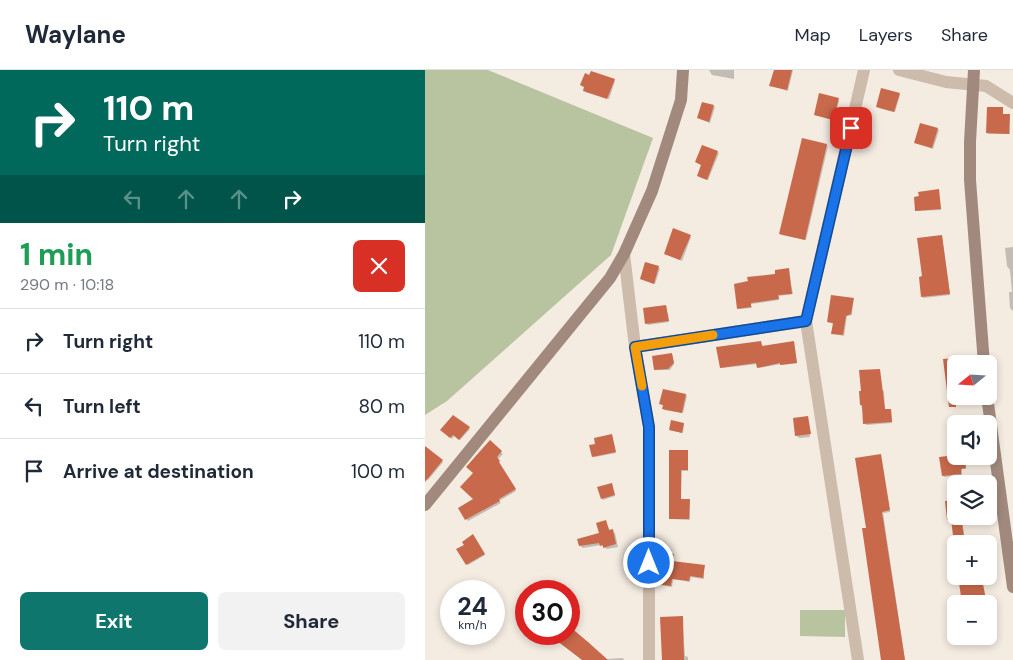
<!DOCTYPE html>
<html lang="en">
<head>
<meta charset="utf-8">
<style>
  :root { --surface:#fff; --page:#f2f2f3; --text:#1f2937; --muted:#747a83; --line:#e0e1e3; --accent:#0f766e }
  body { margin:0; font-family:"DM Sans",sans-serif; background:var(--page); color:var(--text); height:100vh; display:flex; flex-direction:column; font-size:19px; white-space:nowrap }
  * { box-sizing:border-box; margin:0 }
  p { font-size:16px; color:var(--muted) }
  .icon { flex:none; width:28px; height:28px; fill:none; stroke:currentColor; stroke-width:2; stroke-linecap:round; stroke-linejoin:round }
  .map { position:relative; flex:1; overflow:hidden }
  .sheet { display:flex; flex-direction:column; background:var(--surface); width:425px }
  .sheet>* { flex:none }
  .guide { background:#00695c; color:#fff; overflow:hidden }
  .needle { width:32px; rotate:252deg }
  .fabs { position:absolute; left:522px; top:285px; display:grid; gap:10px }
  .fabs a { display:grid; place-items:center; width:50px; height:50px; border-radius:8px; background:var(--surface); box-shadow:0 2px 8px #0003; font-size:25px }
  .speed { position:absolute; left:15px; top:510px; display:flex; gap:10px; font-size:25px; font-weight:700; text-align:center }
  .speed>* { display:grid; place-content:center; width:65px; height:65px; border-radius:50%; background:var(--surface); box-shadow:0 2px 8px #0003; line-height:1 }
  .speed small { font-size:12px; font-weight:400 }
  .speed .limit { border:8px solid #d22; background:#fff; color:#111 }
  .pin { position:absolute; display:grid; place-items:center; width:42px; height:42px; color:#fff; margin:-21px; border-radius:10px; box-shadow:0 2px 8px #0006 }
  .me { position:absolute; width:55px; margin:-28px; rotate:0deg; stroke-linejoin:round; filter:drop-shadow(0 0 4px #0008) }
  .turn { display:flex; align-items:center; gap:18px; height:105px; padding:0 20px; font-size:22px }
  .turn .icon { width:65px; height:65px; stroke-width:2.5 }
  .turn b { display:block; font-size:35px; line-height:42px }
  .lanes { display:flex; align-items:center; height:48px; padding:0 20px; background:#0003; justify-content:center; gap:25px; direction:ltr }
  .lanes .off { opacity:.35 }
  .round { display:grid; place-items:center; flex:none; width:52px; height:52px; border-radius:8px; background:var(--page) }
  .summary { display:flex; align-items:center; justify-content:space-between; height:85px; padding:0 20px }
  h1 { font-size:30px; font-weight:700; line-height:38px; color:#1e9e55 }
  .primary-button { display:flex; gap:10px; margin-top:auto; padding:10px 20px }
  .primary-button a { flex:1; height:58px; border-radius:8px; background:var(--accent); color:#fff; font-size:20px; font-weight:700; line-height:58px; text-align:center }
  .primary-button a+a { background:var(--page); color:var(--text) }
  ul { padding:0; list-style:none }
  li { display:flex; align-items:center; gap:15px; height:65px; padding:0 20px; border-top:1px solid var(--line) }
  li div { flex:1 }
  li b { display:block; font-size:19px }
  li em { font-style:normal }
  header { display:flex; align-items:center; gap:30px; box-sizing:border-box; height:70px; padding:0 25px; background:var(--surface); border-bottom:1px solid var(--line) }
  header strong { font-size:24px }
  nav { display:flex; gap:28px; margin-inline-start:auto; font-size:18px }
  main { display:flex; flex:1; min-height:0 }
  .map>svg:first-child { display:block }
  .green { fill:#b8c4a0 }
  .shadow { fill:#0003 }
  .building { fill:#c8694b }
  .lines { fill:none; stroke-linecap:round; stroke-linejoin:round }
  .street { stroke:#cdbbac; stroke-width:12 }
  .secondary { stroke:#a18a7d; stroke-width:12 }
  .route-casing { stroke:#114b97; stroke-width:12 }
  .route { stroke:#1a73e8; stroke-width:9 }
  .slow { stroke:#f59e0b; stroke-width:9 }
</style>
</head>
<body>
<header>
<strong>Waylane</strong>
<nav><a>Map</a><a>Layers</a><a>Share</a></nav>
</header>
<main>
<section class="sheet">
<div class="guide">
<div class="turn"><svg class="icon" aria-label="right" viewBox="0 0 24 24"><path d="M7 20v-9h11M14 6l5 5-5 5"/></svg><div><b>110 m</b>Turn right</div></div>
<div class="lanes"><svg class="icon off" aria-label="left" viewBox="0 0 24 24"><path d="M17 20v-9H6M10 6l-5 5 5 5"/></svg><svg class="icon off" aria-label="ahead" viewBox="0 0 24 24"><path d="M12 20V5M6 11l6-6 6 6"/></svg><svg class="icon off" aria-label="ahead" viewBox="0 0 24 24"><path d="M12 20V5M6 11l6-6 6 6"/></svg><svg class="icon" aria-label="right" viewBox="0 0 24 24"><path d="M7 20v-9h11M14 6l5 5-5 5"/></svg></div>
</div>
<div class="summary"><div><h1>1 min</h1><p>290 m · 10:18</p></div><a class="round" style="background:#d93025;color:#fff"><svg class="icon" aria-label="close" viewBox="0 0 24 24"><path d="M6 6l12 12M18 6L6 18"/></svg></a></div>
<ul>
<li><svg class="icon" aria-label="right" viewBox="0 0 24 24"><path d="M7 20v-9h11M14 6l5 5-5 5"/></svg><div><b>Turn right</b></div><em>110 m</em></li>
<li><svg class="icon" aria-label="left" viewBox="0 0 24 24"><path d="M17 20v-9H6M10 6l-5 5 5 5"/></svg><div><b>Turn left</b></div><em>80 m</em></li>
<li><svg class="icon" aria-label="arrive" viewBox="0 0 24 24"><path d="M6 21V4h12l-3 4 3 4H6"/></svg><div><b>Arrive at destination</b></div><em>100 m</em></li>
</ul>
<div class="primary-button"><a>Exit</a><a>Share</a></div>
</section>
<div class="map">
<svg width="588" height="590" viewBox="0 0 588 590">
  <rect width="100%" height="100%" fill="#f4ebe1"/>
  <g class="green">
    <polygon points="0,0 63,0 228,68 186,185 22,331 0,345"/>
    <polygon points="375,540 420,540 420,567 375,566"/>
  </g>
  <g class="shadow">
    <polygon points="284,0 309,0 309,9 287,5"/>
    <polygon points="350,0 368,0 363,21 347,16"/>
    <polygon points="189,10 190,11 184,29 161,22"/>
    <polygon points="474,24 475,25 470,42 454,38"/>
    <polygon points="413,30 414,31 409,50 390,45"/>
    <polygon points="278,33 290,37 285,53 275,49"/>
    <polygon points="578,39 578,45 585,46 585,64 563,64 562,62"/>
    <polygon points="513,59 514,60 508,79 490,73"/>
    <polygon points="402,75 403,76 381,170 357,165 356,164"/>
    <polygon points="277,76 294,83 283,110 275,107 278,95 271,92"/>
    <polygon points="513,120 516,140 491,141"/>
    <polygon points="265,166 266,167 257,191 241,184"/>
    <polygon points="517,166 525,225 498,228 498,208"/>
    <polygon points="588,177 588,241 585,238 584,222 587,222 585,200 582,196 580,178"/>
    <polygon points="233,197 235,199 230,214 216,209"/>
    <polygon points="363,199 368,224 354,226 354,230 326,234 327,238 313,239 352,205"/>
    <polygon points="428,230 427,245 422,246 419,266 409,264 409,254 403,252"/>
    <polygon points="241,236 244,252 223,255 222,254"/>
    <polygon points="336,272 338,277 368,272 372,293 357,295 356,294 334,298 333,294 297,298 296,297"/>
    <polygon points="247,285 249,294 245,300 230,300"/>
    <polygon points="537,288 539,294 531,294 531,326 525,327 520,290"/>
    <polygon points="454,300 457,320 459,321 460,340 466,341 467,353 441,355 436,335 437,322"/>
    <polygon points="261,325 262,326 258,343 239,340 239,335 235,334"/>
    <polygon points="383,348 384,349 382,349 385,367 374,368 371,365"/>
    <polygon points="259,354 258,363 245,360"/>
    <polygon points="44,358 45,359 35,370 30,365 27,369 17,360"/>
    <polygon points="187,366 191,383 170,387 168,386"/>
    <polygon points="65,372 78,384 72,390 91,421 74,431 76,433 43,451 34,438 50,429 49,403"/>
    <polygon points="1,378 18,392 3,410 0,407"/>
    <polygon points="245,381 263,382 263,401 257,401 256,430 265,431 265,450 245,449"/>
    <polygon points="455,385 465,442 458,443 480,590 458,590 442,459"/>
    <polygon points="534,386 540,387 541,399 537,399 537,405 519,407 518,405"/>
    <polygon points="187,415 190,426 178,430 173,418"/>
    <polygon points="531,431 531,446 542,446 542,449 537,449 540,471 549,470 550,474 531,474 531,487 528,450 523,449 521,432"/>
    <polygon points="181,452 185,461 190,463 193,477 182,479 176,475 158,478 155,476 175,464"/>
    <polygon points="49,467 60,485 43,495 33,480"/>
    <polygon points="248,485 248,493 279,496 279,509 266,507 265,512 248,509 247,517 235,515 233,514"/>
    <polygon points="534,506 543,506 544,512 557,510 561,530 539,534 538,513 535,510"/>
    <polygon points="38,516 44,521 32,521"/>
    <polygon points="257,547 260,586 263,587 263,590 237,590"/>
    <polygon points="144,558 181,589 198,588 199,590 158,590 129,567 131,564 144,564"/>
  </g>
  <g class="building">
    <polygon points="349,0 367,0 362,20 344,16"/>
    <polygon points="166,1 190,9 182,29 158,21 159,17 155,15 160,3 164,5"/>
    <polygon points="456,18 475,23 469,42 451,37"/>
    <polygon points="394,23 414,28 408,50 389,45"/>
    <polygon points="277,32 289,35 284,52 272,48"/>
    <polygon points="562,37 578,37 578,44 585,44 584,64 561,63"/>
    <polygon points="495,53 513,58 507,78 489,73"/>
    <polygon points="377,68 402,74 380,170 354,164"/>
    <polygon points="277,75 293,81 282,110 272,106 276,95 270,92"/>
    <polygon points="514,119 516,139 490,141 489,127 494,126 493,122"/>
    <polygon points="248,158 266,165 255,190 239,184"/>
    <polygon points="517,165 525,224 496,227 494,207 497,206 492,168"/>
    <polygon points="220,192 234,196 229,214 215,209"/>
    <polygon points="364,198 367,224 353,225 354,229 326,233 326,237 312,239 309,214 323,211 322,207 350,204 350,200"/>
    <polygon points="406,225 429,228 426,244 421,246 418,265 406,264 408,253 402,252"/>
    <polygon points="241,235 244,251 220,254 218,238"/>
    <polygon points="336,271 337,276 369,271 372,293 355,295 355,293 332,298 331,293 295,298 291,277"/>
    <polygon points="247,283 249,293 243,299 229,300 227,286"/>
    <polygon points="531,288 531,337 524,337 518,289"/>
    <polygon points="455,299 460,339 466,339 467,352 438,354 437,335 435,335 434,321 436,321 434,300"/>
    <polygon points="238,319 261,324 257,343 237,339 238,335 234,334"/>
    <polygon points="28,345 45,357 34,370 28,365 25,368 15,360"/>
    <polygon points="383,346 386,364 370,366 368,348"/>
    <polygon points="246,350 259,353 257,363 244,360"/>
    <polygon points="187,364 191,382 167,387 164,375 170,374 169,368"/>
    <polygon points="65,370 77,381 72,387 75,391 74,392 91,419 74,429 75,431 40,450 33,438 48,429 35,417 48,403 41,397"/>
    <polygon points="0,376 18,390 0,412"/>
    <polygon points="244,380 263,380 263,400 256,400 256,429 265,429 264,449 244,449"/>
    <polygon points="456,384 465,440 457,442 480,590 456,590 437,458 441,458 430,388"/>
    <polygon points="531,385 539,386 541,398 536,399 536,404 517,406 514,387"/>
    <polygon points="187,413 190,425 176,429 172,417"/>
    <polygon points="531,430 531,446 536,446 540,474 529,474 526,449 522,450 520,431"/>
    <polygon points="181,450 184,460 188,459 191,474 178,478 178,475 175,476 174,473 154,476 152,469 174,463 171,453"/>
    <polygon points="48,464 60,484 41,495 31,479 39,475 37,472"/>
    <polygon points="234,482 249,484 247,491 280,495 278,508 265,506 264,511 247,509 246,516 232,514"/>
    <polygon points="557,509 561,530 537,533 534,513"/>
    <polygon points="258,546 259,590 237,590 235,547"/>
    <polygon points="144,556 163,572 183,590 157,590 123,564 144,564"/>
  </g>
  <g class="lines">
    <g class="street">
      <polyline points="474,0 521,12 561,16 588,33"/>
      <polyline points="199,184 210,277 224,357 224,590"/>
      <polyline points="210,277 381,251"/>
      <polyline points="433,590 381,251 439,0"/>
    </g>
    <g class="secondary">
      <polyline points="549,0 545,72 545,110 559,294"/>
      <polyline points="562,326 588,517"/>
      <polyline points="0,435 185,208 199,184 227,121 256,30 258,0"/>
    </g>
  </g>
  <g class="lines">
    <defs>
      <polyline id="route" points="224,493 224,357 210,277 381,251 426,58"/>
    </defs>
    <use href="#route" class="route-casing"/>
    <use href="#route" class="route"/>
    <polyline class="slow" points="217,316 210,277 288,265"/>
  </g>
</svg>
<div class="fabs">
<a><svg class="needle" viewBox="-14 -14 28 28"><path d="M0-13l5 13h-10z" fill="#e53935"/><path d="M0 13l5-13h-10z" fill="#747a83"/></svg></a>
<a><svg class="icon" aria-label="sound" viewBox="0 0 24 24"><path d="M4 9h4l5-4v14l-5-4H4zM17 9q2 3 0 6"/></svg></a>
<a><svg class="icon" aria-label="layers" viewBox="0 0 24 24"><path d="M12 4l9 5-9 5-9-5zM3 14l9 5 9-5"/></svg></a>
<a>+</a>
<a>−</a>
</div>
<div class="speed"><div>24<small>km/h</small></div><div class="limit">30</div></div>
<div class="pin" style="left:426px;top:58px;background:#d93025"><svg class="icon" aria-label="arrive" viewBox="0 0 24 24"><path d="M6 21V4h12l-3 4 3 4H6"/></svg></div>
<svg class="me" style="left:224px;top:493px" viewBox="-20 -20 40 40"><circle r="17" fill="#1a73e8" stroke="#fff" stroke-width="3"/><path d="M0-11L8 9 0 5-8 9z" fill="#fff"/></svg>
</div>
</main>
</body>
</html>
